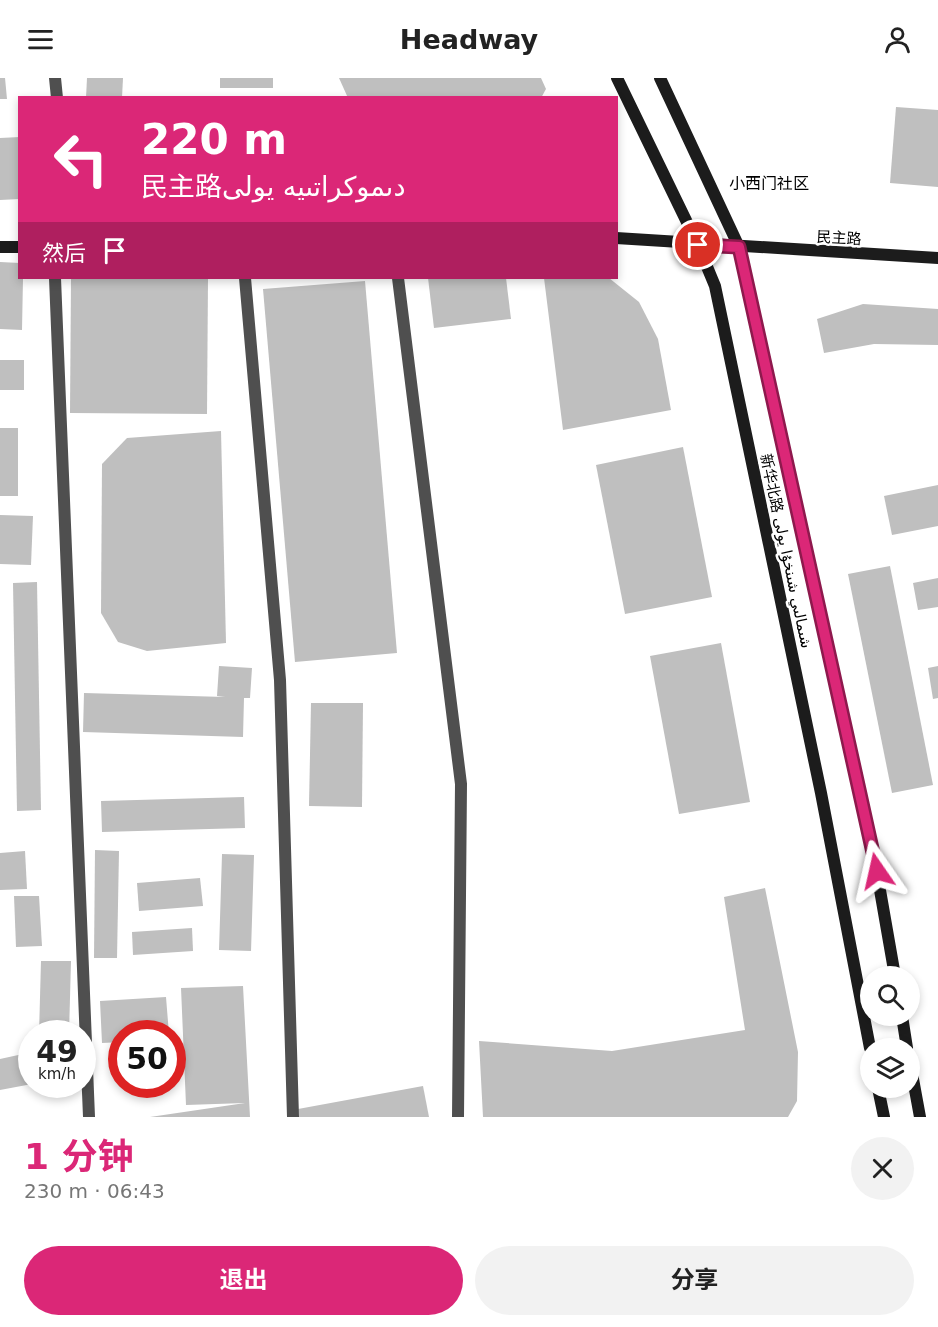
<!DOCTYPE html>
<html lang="zh">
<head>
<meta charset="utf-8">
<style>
  :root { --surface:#fff; --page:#f2f2f2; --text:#222; --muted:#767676; --accent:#db2777 }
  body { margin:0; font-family:"DejaVu Sans",Vazirmatn,"Noto Sans SC",sans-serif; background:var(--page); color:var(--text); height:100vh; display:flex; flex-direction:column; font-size:22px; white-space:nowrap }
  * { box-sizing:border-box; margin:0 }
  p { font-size:20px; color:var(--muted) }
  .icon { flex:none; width:33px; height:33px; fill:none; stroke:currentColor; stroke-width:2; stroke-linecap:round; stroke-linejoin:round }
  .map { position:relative; height:1039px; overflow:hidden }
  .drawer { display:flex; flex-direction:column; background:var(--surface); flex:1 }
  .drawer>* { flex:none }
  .guide { position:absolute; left:18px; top:18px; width:600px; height:183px; border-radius:0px; box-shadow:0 3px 9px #0003; background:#db2777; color:#fff; overflow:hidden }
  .controls { position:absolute; left:860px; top:888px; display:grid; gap:12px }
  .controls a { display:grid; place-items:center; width:60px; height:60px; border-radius:50%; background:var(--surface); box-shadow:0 3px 9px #0003; font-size:30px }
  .speed { position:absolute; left:18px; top:942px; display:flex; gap:12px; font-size:30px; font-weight:700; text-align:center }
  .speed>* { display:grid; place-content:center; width:78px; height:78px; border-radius:50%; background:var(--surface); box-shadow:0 3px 9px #0003; line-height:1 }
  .speed small { font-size:15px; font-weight:400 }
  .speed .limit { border:9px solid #d22; background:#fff; color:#111 }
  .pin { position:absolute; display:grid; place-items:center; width:51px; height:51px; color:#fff; margin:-26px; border:3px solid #fff; border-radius:50%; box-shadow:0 2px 6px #0007 }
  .me { position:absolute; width:66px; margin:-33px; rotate:349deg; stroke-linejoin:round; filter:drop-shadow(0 0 4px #0008) }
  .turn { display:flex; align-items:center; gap:21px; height:126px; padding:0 24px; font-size:27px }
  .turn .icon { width:78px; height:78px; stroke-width:2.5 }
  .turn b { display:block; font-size:42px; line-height:51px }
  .then { display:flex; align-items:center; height:57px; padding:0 24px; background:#0003; gap:12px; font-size:22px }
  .round { display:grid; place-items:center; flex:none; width:63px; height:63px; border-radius:32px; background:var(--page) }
  .headline { display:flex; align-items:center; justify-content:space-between; height:102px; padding:0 24px }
  h1 { font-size:36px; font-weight:700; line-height:45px; color:var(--accent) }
  .button { display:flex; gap:12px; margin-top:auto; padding:12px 24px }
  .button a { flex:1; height:69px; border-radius:36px; background:var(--accent); color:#fff; font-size:24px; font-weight:700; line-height:69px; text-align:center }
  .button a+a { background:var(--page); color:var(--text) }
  header { display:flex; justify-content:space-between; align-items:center; height:78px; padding:0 24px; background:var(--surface); font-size:27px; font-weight:700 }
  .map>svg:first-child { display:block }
  .building { fill:#bfbfbf }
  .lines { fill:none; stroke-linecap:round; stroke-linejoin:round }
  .street { stroke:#4f4f4f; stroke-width:12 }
  .secondary { stroke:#1c1c1c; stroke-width:12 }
  .route-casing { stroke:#8e194d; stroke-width:15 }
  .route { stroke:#db2777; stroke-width:10 }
  .labels { text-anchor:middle; stroke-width:5; stroke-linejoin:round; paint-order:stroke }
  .street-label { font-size:15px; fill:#000; stroke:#fff }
  .neighbourhood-label { font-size:16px; fill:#000; stroke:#fff }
</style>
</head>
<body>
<header><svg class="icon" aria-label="menu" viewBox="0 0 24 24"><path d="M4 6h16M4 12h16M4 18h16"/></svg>Headway<svg class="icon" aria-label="person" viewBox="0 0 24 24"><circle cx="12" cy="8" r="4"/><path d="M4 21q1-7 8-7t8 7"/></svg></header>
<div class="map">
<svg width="938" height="1039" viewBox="0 0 938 1039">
  <rect width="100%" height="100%" fill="#fff"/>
  <g class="building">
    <polygon points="0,0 5,0 7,21 0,21"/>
    <polygon points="87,0 123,0 122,20 86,20"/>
    <rect x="220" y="0" width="53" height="10"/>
    <polygon points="339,0 541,0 546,11 541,20 348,20"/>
    <polygon points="896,29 938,32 938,109 890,105"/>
    <polygon points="20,59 20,121 0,122 0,60"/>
    <polygon points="0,184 20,185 20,200 23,200 22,252 0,251"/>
    <polygon points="71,200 208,200 207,336 70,335"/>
    <polygon points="428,200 506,200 511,241 434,250"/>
    <polygon points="544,200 609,200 639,224 658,261 671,332 563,352"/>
    <polygon points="365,203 397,575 295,584 263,211"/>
    <polygon points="863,226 938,231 938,267 874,266 824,275 817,241"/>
    <rect x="0" y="282" width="24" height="30"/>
    <rect x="0" y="350" width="18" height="68"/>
    <polygon points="221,353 226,565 147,573 118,564 101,535 102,386 127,360"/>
    <polygon points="683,369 712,519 625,536 596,387"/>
    <polygon points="938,407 938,448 892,457 884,418"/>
    <polygon points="0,437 33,438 31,487 0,486"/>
    <polygon points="890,488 933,707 892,715 848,496"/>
    <polygon points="938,500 938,529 918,532 913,505"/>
    <polygon points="37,504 41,732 17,733 13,505"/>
    <polygon points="721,565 750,724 679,736 650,578"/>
    <polygon points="219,588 252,590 250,620 244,620 243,659 83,654 84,615 225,619 217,618"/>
    <polygon points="938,588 938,620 933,621 928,590"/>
    <polygon points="311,625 363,625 362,729 309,728"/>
    <polygon points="244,719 245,750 102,754 101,723"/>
    <polygon points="95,772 119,773 117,880 94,880"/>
    <polygon points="25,773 27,811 0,812 0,775"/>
    <polygon points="222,776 254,777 251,873 219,872"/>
    <polygon points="200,800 203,828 139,833 137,805"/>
    <polygon points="765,810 798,974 797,1023 788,1039 483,1039 479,963 612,973 745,952 724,819"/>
    <polygon points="14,818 39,818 42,868 16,869"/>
    <polygon points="192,850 193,873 133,877 132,854"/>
    <polygon points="41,883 71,883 69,956 39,956"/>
    <polygon points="243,908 250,1039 150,1039 245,1025 186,1027 181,910"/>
    <polygon points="166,919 169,956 122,956 122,964 102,965 100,923"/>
    <polygon points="32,974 32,1006 0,1012 0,981"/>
    <polygon points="423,1008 429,1039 299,1039 298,1031"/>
  </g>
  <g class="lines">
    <g class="street">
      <polyline points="55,0 57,20"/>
      <polyline points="55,200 89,1039"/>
      <polyline points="245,200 280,602 293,1039"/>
      <polyline points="398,200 461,706 458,1039"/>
    </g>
    <g class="secondary">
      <polyline points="617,0 698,167 715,208 821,715 870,970"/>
      <polyline points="660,0 739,169 873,772 895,898"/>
      <polyline points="616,160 938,180"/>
      <polyline points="0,169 20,169"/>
      <polyline points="902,938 907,970"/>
      <polyline points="909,979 920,1039"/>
      <polyline points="878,1010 884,1039"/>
    </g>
  </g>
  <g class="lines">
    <defs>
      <polyline id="route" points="698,167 739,169 877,793"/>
    </defs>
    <use href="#route" class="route-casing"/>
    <use href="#route" class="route"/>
  </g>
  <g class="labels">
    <g class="street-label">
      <text transform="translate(839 160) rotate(3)" y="5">民主路</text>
      <text transform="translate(786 473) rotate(78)" y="5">新华北路 شىمالىي شىنخۇا يولى</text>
    </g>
    <g class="neighbourhood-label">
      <text x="769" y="111">小西门社区</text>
    </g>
  </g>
</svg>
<div class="controls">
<a><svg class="icon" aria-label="search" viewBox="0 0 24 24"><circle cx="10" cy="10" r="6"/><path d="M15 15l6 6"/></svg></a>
<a><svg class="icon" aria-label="layers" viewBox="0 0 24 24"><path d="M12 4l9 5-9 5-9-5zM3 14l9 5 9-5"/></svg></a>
</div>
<div class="speed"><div>49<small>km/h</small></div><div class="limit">50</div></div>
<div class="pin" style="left:698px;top:167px;background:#d93025"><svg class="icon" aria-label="arrive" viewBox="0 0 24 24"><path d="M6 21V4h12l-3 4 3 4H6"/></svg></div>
<svg class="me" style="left:877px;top:793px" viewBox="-20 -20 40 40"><path d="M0-17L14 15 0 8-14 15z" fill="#db2777" stroke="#fff" stroke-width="4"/></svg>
<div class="guide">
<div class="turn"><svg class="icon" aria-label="left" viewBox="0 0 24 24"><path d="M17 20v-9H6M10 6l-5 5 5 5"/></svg><div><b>220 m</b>民主路دىموكراتىيە يولى</div></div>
<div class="then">然后<svg class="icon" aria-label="arrive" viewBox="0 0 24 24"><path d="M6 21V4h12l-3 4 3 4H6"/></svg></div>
</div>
</div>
<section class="drawer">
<div class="headline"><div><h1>1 分钟</h1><p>230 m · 06:43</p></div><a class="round"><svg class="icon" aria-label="close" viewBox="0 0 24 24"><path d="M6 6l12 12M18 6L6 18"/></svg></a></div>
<div class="button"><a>退出</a><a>分享</a></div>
</section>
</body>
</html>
